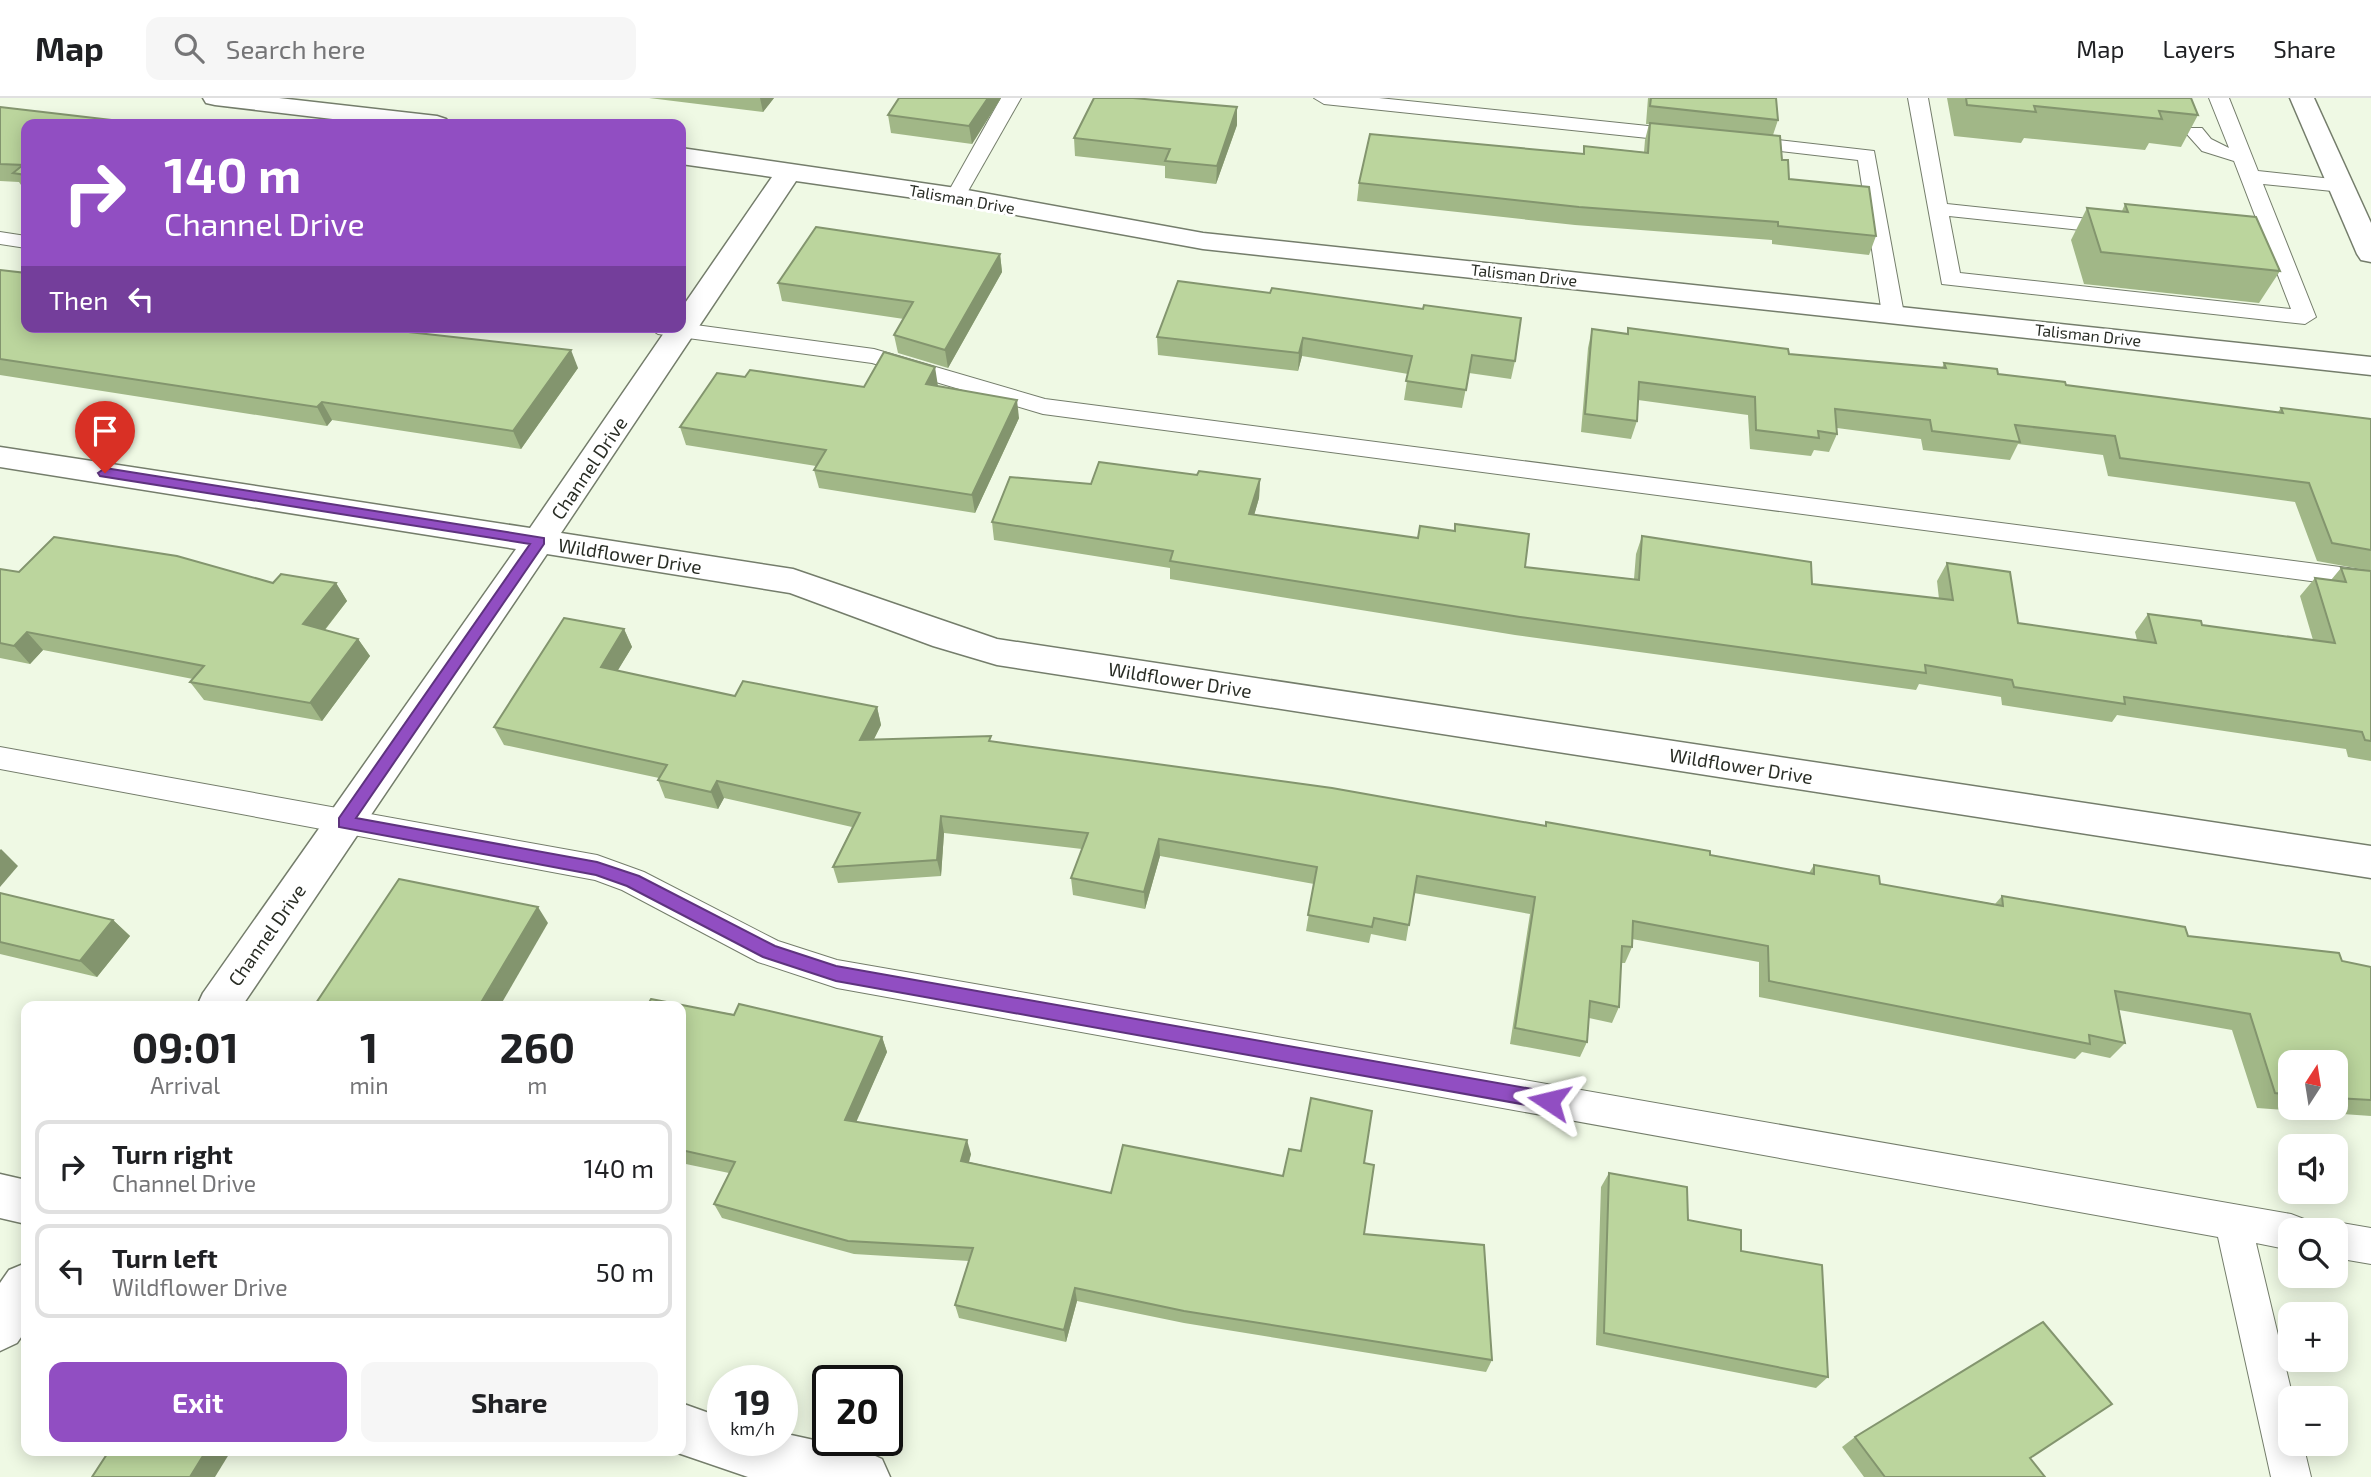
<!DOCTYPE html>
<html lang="en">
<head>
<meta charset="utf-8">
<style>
  :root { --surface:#fff; --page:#f6f6f6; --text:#202124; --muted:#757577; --line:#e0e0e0; --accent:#914ec2 }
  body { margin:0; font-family:"Exo 2",sans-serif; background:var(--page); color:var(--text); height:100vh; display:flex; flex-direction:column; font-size:26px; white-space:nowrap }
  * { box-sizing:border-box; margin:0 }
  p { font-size:23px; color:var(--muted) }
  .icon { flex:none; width:38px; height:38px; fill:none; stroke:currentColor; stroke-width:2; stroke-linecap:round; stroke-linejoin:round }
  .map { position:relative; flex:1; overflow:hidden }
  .sheet { position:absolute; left:21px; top:903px; width:665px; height:455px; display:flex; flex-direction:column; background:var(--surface); border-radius:14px; box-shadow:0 4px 18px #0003 }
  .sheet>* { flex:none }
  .hud { position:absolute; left:21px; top:21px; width:665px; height:214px; border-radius:14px; box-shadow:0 4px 18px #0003; background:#914ec2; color:#fff; overflow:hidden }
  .needle { width:46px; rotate:12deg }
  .fabs { position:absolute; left:2278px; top:952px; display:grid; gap:14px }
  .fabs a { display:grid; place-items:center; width:70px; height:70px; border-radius:14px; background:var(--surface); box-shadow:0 4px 18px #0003; font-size:35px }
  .speed { position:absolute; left:707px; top:1267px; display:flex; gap:14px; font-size:35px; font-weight:700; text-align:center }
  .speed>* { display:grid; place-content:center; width:91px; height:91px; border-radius:50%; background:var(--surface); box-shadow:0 4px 18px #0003; line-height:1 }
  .speed small { font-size:18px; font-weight:400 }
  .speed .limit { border:4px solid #111; border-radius:10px; background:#fff; color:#111 }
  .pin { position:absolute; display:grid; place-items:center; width:60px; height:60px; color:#fff; margin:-72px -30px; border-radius:50% 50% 50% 0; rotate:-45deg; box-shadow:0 0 7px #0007 }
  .pin .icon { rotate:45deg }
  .me { position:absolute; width:77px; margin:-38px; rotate:280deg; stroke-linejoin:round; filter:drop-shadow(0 0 5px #0008) }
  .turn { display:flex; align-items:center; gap:24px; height:147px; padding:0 28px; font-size:32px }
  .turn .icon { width:91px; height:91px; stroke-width:2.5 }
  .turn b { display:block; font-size:49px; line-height:60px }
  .then { display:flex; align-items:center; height:66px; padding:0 28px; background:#0003; gap:14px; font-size:26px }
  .eta { display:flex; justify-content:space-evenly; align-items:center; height:119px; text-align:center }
  .eta b { font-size:42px; font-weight:700; line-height:49px }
  .button { display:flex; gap:14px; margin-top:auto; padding:14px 28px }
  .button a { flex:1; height:80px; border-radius:14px; background:var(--accent); color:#fff; font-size:28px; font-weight:700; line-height:80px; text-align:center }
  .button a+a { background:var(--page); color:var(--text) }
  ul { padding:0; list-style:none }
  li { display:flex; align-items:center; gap:21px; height:94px; margin:0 14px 10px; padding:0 14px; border:4px solid var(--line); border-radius:14px }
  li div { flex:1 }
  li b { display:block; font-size:26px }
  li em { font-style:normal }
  header { display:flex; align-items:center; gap:42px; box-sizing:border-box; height:98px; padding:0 35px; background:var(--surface); border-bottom:2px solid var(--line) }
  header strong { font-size:33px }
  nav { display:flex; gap:38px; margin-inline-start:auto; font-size:24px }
  .search { width:490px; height:63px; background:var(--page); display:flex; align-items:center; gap:18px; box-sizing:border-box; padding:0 24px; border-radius:14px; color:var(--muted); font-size:26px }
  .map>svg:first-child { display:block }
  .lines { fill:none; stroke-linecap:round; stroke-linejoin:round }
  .service-casing { stroke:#747d6b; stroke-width:2 }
  .minor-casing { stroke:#747d6b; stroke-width:3 }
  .secondary-casing { stroke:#747d6b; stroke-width:3 }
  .service { fill:#fff; fill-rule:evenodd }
  .minor { fill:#fff; fill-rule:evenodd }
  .secondary { fill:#fff; fill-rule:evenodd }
  .wall { fill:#a1b787; fill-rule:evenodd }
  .shaded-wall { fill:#83956e }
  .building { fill:#bbd59d; stroke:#83956e; stroke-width:2 }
  .route { fill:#914ec2; stroke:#5e337e; stroke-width:2 }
  .labels { text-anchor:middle; stroke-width:6; stroke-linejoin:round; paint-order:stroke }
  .far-street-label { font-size:16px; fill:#292d25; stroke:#fff }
  .street-label { font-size:19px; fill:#292d25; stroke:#fff }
</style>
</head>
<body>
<header>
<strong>Map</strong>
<div class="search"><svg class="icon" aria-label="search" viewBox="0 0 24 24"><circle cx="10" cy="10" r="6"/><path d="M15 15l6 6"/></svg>Search here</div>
<nav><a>Map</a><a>Layers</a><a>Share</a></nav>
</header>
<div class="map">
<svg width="2371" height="1379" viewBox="0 0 2371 1379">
  <rect width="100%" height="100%" fill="#eff9e4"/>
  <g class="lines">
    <defs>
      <g id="service">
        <polygon points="1001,0 1021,0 963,102 949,102 946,98"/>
        <polygon points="1314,0 1379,0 1686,32 1696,38 1686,44 1324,6"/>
        <polygon points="1908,0 1928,0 1947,106 2118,124 2129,130 2118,136 1949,118 1960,175 2291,211 2234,63 2202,53 2185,34 2188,30 2202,30 2211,41 2229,50 2209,0 2229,0 2258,73 2342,82 2352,88 2342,94 2263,86 2316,219 2305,226 1942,186"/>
        <polygon points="1743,38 1874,53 1904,216 1901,221 1893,223 1882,216 1858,62 1736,48 1733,44"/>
        <polygon points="0,134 26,138 26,150 0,146"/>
        <polygon points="681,225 874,251 1045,301 2371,473 2371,491 1043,316 872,265 658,236 647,229 681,229"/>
        <polygon points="0,649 597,757 644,774 778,843 837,862 2291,1116 2304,1121 2309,1132 2291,1132 2291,1152 2256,1145 2293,1300 2291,1346 2303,1346 2311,1379 2271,1379 2218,1139 837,890 758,864 622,792 595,782 0,671"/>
        <polygon points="2336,1124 2371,1130 2371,1166 2336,1160 2336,1132 2322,1132"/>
      </g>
      <g id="minor">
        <polygon points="203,0 279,0 437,18 446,21 450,26 375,26 215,7 206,5"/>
        <polygon points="681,50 956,90 1203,135 2371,259 2371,277 1203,151 956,106 796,83 561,435 793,471 997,541 2371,748 2371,780 997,567 933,548 790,495 547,456 242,908 197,908 203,895 516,451 0,369 0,349 530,430 668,229 681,229 681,211 772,79 681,66"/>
        <polygon points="0,1076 26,1082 26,1126 0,1120"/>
        <polygon points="26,1165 26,1232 17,1245 0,1253 0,1185 9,1172"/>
        <polygon points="681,1305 723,1320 723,1342 782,1342 782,1335 864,1353 882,1361 890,1379 748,1379 672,1353 681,1353"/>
      </g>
      <polygon id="secondary" points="2290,0 2314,0 2371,125 2371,164 2361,162 2357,156"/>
    </defs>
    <use href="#service" class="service-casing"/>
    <use href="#minor" class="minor-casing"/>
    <use href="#secondary" class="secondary-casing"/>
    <use href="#service" class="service"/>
    <use href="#minor" class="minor"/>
    <use href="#secondary" class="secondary"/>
  </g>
  <g class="wall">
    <polygon points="649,0 774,0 763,14"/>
    <polygon points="1001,0 972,46 891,35 888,17"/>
    <polygon points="1648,0 1776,0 1778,22 1773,37 1789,81 1876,138 1869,157 1772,146 1772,142 1575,127 1357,103 1359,85 1583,56 1584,48 1644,54 1645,42 1649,26 1646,26"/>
    <polygon points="1947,0 2191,0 2198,17 2181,49 2149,45 2145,52 2024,40 2021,45 1954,38"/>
    <polygon points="0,9 26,26 26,93 25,93 19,84 0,83"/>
    <polygon points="1237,9 1237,27 1216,86 1165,80 1165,68 1075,58 1074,40"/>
    <polygon points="2125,106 2280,173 2259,205 2084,186 2071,142 2087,110 2122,113"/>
    <polygon points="1000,156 1002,174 948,270 898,255 894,237 904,221 782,203 778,185"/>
    <polygon points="0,172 26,229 578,270 521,351 332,322 327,328 0,277"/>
    <polygon points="1270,195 1515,263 1511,281 1469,275 1462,310 1404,302 1408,276 1302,258 1298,273 1158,257 1157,239"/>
    <polygon points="1628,230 1789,256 1942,270 1944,265 1998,276 2066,287 2278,314 2281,310 2371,321 2371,473 2317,463 2295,404 2108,378 2103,357 2018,346 2010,362 1923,352 1921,341 1837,330 1837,336 1829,354 1814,352 1811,358 1750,351 1748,317 1638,302 1637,323 1631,341 1581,334 1588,250 1592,231 1627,236"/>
    <polygon points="745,279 864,289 938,288 1019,320 975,415 819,390 814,372 816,368 686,347 680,329"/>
    <polygon points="1197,377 1260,381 1259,400 1254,417 1418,440 1454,432 1455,426 1525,469 1634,481 1636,456 1642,438 1812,486 1939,501 1937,483 1947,465 2018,525 2137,542 2135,534 2148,516 2202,527 2313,542 2300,498 2315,480 2331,482 2341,470 2371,473 2371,663 2348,659 2346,651 2117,617 2112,624 2002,607 2001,599 1919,586 1916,592 1515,537 1170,481 1170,470 994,442 992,424 1091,386"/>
    <polygon points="0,471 19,474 273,485 336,485 347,503 325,532 358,541 370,558 322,623 204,602 190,584 193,581 43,552 30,566 0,560"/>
    <path d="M 624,531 L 632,549 L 617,573 L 735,598 L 877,609 L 881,627 L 874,641 L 992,643 L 1710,757 L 1809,775 L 1814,767 L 1880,786 L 1995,806 L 2002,798 L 2188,838 L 2342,863 L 2371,869 L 2371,1018 L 2257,1010 L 2232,932 L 2119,912 L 2125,945 L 2110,960 L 2082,954 L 2075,961 L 1759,899 L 1759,864 L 1632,841 L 1632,849 L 1625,865 L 1621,865 L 1619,909 L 1612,925 L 1589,920 L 1587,944 L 1580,959 L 1510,946 L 1530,816 L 1414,795 L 1406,843 L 1371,836 L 1369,845 L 1306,833 L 1314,786 L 1160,758 L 1145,811 L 1073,797 L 1071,780 L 1082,751 L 944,735 L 941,778 L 838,785 L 833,769 L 852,729 L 724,700 L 718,711 L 665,700 L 658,682 L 659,680 L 504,647 L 494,629 ZM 2291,964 L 2336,964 L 2336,1010 L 2291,1010 Z"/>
    <polygon points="0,795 113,822 130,838 97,879 0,856"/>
    <polygon points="681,908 882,939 887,954 856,1023 971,1056 969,1064 1111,1095 1283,1078 1364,1065 1364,1136 1492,1262 1486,1274 1184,1225 1077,1203 1066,1244 959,1220 955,1207 969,1163 854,1156 722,1120 714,1106 729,1075 681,1065"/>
    <polygon points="1609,1075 1741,1153 1828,1279 1816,1290 1596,1247 1601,1089"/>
    <polygon points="1855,1339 2045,1379 1864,1379 1842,1349"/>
  </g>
  <g class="shaded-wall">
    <polygon points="760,0 774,0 763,14"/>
    <polygon points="988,0 1001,0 972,46 969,28"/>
    <polygon points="1237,9 1237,27 1216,86 1217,68"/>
    <polygon points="1000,156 1002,174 948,270 945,252"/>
    <polygon points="1303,240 1302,258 1298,273 1299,255"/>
    <polygon points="571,252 578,270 521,351 513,333"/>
    <polygon points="935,269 938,288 926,286"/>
    <polygon points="1017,302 1019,320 975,415 972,397"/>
    <polygon points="322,304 332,322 327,328 317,309"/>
    <polygon points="1260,381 1259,400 1249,435 1249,416"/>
    <polygon points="336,485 347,503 315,544 303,526"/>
    <polygon points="624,531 632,549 609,587 601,569"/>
    <polygon points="27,534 43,552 30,566 14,548"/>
    <polygon points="358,541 370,558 322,623 310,605"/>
    <polygon points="877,609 881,627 865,659 860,642"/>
    <polygon points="717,683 724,700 718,711 711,694"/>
    <polygon points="941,718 944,735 941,778 937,762"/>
    <polygon points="1159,741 1160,758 1145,811 1144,794"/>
    <polygon points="1,751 18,768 0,789 0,752"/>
    <polygon points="538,809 548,825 500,908 479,908"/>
    <polygon points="113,822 130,838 97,879 80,863"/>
    <polygon points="882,939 887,954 851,1036 845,1022"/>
    <polygon points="967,1042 971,1056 965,1077 961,1063"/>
    <polygon points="1075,1190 1077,1203 1066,1244 1064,1232"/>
    <polygon points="206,1353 231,1353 215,1379 190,1379"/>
  </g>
  <g class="building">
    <polygon points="899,0 988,0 969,28 888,17"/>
    <polygon points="1094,0 1133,0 1237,9 1217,68 1165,63 1170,51 1074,40"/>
    <polygon points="1651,0 1776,0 1778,22 1650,8"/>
    <polygon points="1966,0 2191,0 2198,17 2159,13 2162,21 2034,8 2036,14 1967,7"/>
    <polygon points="0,9 146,26 26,26 26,77 13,75 23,67 0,66"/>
    <polygon points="1650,25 1780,38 1782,62 1788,62 1789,81 1869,89 1876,138 1778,128 1778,124 1579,109 1359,85 1370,36 1584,56 1584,48 1648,55"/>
    <polygon points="2125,106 2256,119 2280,173 2101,154 2087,110 2128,114"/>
    <polygon points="816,129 1000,156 945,252 894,237 913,204 778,185"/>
    <polygon points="0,172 26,175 26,229 363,229 571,252 513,333 322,304 317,309 0,261"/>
    <polygon points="1178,183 1270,195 1272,190 1423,211 1424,207 1521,220 1515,263 1472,257 1466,292 1406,283 1412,258 1303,240 1299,255 1157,239"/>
    <polygon points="1628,230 1788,251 1789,256 1946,270 1944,265 1997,271 1998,276 2065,284 2066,287 2283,315 2281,310 2371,321 2371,452 2332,445 2309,385 2120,360 2115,338 2015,327 2020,344 1932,333 1930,322 1835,311 1837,336 1818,333 1819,340 1756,332 1755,299 1639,284 1637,323 1585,316 1592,231 1628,236"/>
    <polygon points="884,254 935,269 926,286 1017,302 972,397 814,372 826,352 680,329 717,275 745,279 750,272 864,289"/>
    <polygon points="1099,364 1197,377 1199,373 1260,381 1249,416 1418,440 1420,428 1455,433 1455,426 1529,436 1525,469 1639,482 1642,438 1811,464 1812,486 1953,502 1947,465 2010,474 2018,525 2156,545 2148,516 2201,523 2202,527 2335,545 2315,480 2346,484 2341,470 2371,473 2371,643 2365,642 2362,634 2124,599 2125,606 2014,589 2012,582 1925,567 1926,575 1520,519 1170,463 1173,453 992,424 1010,379 1091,386"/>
    <polygon points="54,439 177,458 273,485 281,476 336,485 303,526 358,541 310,605 190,584 204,568 27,534 14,548 0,545 0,471 19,474"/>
    <polygon points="564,520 624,531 601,569 735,598 743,583 877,609 860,642 991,638 989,643 1332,690 1546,728 1546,724 1710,753 1710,757 1814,776 1814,767 1879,778 1880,786 2003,808 2002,798 2185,829 2188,838 2339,855 2342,863 2371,869 2371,1002 2336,1000 2336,964 2291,964 2291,997 2275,995 2250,916 2115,893 2125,945 2089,937 2090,946 1769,883 1768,848 1633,823 1632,849 1622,848 1619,909 1590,903 1587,944 1515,930 1535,799 1417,778 1409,827 1374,820 1372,829 1308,817 1317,769 1159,741 1144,794 1071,780 1088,735 941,718 937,762 833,769 860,715 717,683 711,694 658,682 667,667 494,629"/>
    <polygon points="399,781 538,809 479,908 314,908"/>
    <polygon points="0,795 113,822 80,863 0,844"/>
    <polygon points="651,901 734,917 739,906 882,939 845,1022 967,1042 961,1063 1111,1095 1123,1047 1283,1078 1289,1051 1301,1053 1311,1000 1372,1013 1364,1065 1374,1067 1364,1136 1484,1147 1492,1262 1184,1213 1075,1190 1064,1232 955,1207 973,1150 848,1143 714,1106 735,1064 681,1052 681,908 647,908"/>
    <polygon points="1609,1075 1687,1089 1688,1122 1741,1132 1741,1153 1822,1167 1828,1279 1604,1235"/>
    <polygon points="2043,1224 2112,1306 2030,1360 2045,1379 1885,1379 1855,1339"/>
    <polygon points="109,1353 206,1353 190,1379 92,1379"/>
  </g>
  <polygon class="route" points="105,370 544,440 544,446 356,720 597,764 639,778 775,848 836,868 1549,994 1555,997 1558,1003 1555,1009 1549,1011 836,883 763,859 627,788 596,777 339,729 339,720 530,446 100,378 98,375"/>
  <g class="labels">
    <g class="far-street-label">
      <text transform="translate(962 101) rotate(10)" y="6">Talisman Drive</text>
      <text transform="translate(1524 177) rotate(6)" y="6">Talisman Drive</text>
      <text transform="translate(2088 237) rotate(6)" y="6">Talisman Drive</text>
    </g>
    <g class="street-label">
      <text transform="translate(589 370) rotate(-56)" y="7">Channel Drive</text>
      <text transform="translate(630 458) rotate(9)" y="7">Wildflower Drive</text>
      <text transform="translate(1180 582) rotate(9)" y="7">Wildflower Drive</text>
      <text transform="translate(1741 668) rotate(9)" y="7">Wildflower Drive</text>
      <text transform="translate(267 837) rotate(-55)" y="7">Channel Drive</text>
    </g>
  </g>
</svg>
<div class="fabs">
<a><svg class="needle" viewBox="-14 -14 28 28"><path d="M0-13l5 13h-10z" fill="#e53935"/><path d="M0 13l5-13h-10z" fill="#757577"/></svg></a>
<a><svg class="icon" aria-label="sound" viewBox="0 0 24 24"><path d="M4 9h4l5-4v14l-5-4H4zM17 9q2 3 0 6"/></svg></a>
<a><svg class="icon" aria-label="search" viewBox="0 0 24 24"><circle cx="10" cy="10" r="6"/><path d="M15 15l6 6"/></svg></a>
<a>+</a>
<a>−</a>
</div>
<div class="speed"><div>19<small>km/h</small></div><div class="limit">20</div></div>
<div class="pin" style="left:105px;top:375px;background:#d93025"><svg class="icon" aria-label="arrive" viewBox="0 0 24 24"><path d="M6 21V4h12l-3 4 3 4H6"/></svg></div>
<svg class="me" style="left:1549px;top:1003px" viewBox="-20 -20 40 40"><path d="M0-17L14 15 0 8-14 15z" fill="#914ec2" stroke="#fff" stroke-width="4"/></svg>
<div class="hud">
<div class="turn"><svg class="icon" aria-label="right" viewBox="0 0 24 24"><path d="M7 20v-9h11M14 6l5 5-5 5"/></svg><div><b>140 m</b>Channel Drive</div></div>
<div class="then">Then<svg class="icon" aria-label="left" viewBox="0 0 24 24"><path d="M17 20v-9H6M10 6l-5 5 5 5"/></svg></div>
</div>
<section class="sheet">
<div class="eta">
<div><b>09:01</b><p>Arrival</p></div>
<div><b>1</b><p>min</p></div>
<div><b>260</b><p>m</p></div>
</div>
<ul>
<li><svg class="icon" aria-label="right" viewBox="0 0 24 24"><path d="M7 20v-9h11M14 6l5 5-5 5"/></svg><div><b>Turn right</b><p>Channel Drive</p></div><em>140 m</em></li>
<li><svg class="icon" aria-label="left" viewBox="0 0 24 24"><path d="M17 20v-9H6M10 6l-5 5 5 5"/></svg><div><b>Turn left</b><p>Wildflower Drive</p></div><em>50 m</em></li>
</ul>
<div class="button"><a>Exit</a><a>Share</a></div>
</section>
</div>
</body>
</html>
